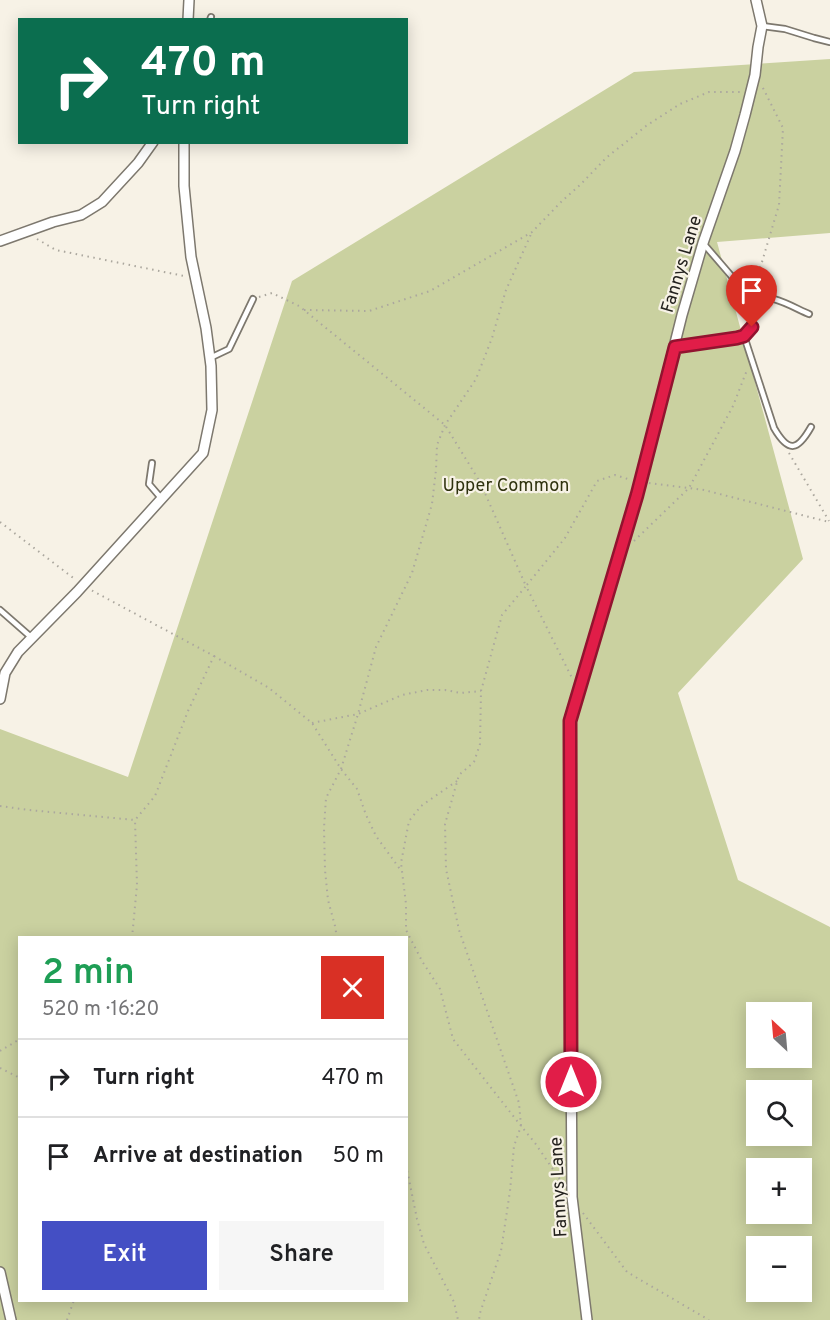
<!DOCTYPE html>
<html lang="en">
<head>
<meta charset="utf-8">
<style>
  :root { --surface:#fff; --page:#f6f6f6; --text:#202124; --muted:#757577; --line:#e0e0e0; --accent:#444fc4 }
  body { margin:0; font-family:Overpass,sans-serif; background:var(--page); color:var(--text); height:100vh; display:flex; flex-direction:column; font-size:22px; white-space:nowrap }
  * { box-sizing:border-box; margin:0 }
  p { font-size:20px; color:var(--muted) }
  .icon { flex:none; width:33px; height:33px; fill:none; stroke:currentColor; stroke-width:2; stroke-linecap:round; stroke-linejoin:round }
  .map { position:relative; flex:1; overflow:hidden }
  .drawer { position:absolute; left:18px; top:936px; width:390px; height:366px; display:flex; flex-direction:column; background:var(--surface); border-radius:0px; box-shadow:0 3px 15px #0003 }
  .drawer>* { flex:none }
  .banner { position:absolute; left:18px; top:18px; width:390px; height:126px; border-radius:0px; box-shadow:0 3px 15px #0003; background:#0b6e4f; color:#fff; overflow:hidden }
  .needle { width:39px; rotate:334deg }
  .buttons { position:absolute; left:746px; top:1002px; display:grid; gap:12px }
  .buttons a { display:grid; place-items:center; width:66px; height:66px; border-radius:0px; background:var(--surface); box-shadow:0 3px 15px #0003; font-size:30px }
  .pin { position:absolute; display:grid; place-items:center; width:51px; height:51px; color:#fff; margin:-62px -26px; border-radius:50% 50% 50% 0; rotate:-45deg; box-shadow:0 0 6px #0007 }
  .pin .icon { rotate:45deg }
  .me { position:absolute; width:66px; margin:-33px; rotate:0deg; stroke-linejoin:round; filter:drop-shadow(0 0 4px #0008) }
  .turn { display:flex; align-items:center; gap:21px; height:126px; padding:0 24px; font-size:27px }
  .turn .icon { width:78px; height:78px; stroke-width:2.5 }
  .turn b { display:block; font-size:42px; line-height:51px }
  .round { display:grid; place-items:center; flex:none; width:63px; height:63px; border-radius:0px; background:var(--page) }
  .summary { display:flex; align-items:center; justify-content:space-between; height:102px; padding:0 24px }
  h1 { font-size:36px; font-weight:600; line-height:45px; color:#1e9e55 }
  .button { display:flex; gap:12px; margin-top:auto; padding:12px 24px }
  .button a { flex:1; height:69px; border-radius:0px; background:var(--accent); color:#fff; font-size:24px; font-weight:600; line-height:69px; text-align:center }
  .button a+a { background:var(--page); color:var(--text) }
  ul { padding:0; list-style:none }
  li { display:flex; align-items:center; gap:18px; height:78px; padding:0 24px; border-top:2px solid var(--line) }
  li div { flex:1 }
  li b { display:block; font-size:22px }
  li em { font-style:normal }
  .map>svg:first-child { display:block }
  .green { fill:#cad1a0; fill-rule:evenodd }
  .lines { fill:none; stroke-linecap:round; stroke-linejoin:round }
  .lane-casing { stroke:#7d786e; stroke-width:8 }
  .street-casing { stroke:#7d786e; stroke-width:12 }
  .path { stroke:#aba79e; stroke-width:2; stroke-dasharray:1.5 4.5; stroke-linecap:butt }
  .lane { stroke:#fff; stroke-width:4.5 }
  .street { stroke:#fff; stroke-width:9 }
  .route-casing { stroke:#92132f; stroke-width:15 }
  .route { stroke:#e11d48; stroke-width:10 }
  .labels { text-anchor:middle; stroke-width:4.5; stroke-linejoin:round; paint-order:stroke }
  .street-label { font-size:18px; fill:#24221e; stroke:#f7f2e6 }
  .park-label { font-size:18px; fill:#2f320e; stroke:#f7f2e6 }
</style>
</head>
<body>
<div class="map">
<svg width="830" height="1320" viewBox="0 0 830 1320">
  <rect width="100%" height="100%" fill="#f7f2e6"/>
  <path class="green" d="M 830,59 L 830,233 L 717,242 L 803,559 L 678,693 L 738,880 L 830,927 L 830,1320 L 0,1320 L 0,729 L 128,777 L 292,281 L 634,72 ZM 20,938 L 406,938 L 406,1300 L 20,1300 ZM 756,1012 L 801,1012 L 801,1058 L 756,1058 ZM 756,1090 L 801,1090 L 801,1136 L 756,1136 ZM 756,1168 L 801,1168 L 801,1214 L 756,1214 ZM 756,1246 L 801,1246 L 801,1292 L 756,1292 Z"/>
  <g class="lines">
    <defs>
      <g id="lane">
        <polyline points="210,20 211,17"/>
        <polyline points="762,26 785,29 814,38 830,42"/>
        <polyline points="703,243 752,300"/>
        <path d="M 744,336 L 774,428 C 789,454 798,450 811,427"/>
        <path d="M 675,347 C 695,345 741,344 752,327 L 751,304 L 752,300 C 768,291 794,308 809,314"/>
        <polyline points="210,358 229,349 253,299"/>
        <polyline points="152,463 149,484 161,498"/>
        <polyline points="0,610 32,638"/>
      </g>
      <g id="street">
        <polyline points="188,20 189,0"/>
        <polyline points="0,241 53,222 81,215 102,202 138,163 153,142"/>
        <polyline points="0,699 5,673 18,652 77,592 203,453 212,410 211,366 206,328 191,257 184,186 184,142"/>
        <polyline points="0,1272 11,1320"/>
        <polyline points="587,1320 572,1197 569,721 637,495 682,315 703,243 735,151 745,115 755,75 758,47 762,26 756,0"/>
      </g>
    </defs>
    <use href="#lane" class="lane-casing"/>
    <use href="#street" class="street-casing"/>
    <g class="path">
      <polyline points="37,239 56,250 184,276"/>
      <polyline points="751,290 762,262 779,205 783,128 762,86"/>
      <polyline points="259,297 272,293 299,306 445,425 480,482 526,586 565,538 597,481 615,475 631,480"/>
      <polyline points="304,310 369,311 430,291 532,232 562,201 581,184 606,158 646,126 680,104 709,92 741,92"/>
      <polyline points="789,453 829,521"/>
      <polyline points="649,483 704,490 829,522"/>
      <polyline points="0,522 76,580"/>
      <polyline points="634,541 689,488 733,406 747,370"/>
      <polyline points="214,656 269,688 312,723 341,769 357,789 366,815 376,836 402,872"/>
      <polyline points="312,723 358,714 402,695 427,690 445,690 461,693 481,691"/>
      <polyline points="457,781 421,806 409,821 401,863 406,904 406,930 422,961 440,989 453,1039 521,1126 514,1146 510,1191 501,1251 480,1313 479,1320"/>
      <polyline points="0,806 29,810 135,820 155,796 188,711 214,656 91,590"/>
      <polyline points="132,938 137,885 135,820"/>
      <polyline points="337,938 335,926 328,900 325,870 324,828 326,798 341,769 358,714 376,647 412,573 432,504 436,470 437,445 445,425 476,379 492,338 506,290 532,232"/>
      <polyline points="0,1051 20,1039"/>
      <polyline points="0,1068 20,1078"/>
      <polyline points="406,1165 417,1219 424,1244 454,1302 458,1320"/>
      <polyline points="563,1184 535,1143 521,1126 519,1103 459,930 446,869 445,824 459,775 474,762 480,744 481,691 502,615 526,586 572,678"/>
      <polyline points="583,1213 627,1272 709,1320"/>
      <polyline points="67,1320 74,1300"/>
    </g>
    <use href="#lane" class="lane"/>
    <use href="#street" class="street"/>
  </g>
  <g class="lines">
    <defs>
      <polyline id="route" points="571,1082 570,721 637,495 675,347 737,338 744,336 752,327"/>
    </defs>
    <use href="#route" class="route-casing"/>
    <use href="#route" class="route"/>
  </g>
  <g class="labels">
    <g class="street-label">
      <text transform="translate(681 264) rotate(-73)" y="6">Fannys Lane</text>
      <text transform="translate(558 1187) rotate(-93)" y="6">Fannys Lane</text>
    </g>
    <g class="park-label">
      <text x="506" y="491">Upper Common</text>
    </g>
  </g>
</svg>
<div class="buttons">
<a><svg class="needle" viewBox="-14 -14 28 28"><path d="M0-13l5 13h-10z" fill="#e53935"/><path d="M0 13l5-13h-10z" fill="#757577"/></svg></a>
<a><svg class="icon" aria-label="search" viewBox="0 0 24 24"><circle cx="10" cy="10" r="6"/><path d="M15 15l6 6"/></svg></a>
<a>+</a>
<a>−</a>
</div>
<div class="pin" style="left:752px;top:327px;background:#d93025"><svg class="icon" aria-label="arrive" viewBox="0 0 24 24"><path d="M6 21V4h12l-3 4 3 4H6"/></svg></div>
<svg class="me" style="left:571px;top:1082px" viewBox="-20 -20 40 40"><circle r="17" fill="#e11d48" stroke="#fff" stroke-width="3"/><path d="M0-11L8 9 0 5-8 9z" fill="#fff"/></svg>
<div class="banner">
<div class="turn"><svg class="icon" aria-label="right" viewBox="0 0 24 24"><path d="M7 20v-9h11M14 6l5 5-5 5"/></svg><div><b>470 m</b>Turn right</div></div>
</div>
<section class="drawer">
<div class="summary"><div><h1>2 min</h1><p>520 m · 16:20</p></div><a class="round" style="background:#d93025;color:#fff"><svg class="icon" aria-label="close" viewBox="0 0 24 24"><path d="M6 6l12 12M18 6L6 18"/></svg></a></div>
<ul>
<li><svg class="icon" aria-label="right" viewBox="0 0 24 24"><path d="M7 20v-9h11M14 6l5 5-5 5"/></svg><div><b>Turn right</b></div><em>470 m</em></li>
<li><svg class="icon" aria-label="arrive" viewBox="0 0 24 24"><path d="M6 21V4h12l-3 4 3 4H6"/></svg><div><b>Arrive at destination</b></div><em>50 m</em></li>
</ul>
<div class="button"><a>Exit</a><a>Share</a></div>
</section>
</div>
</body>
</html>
